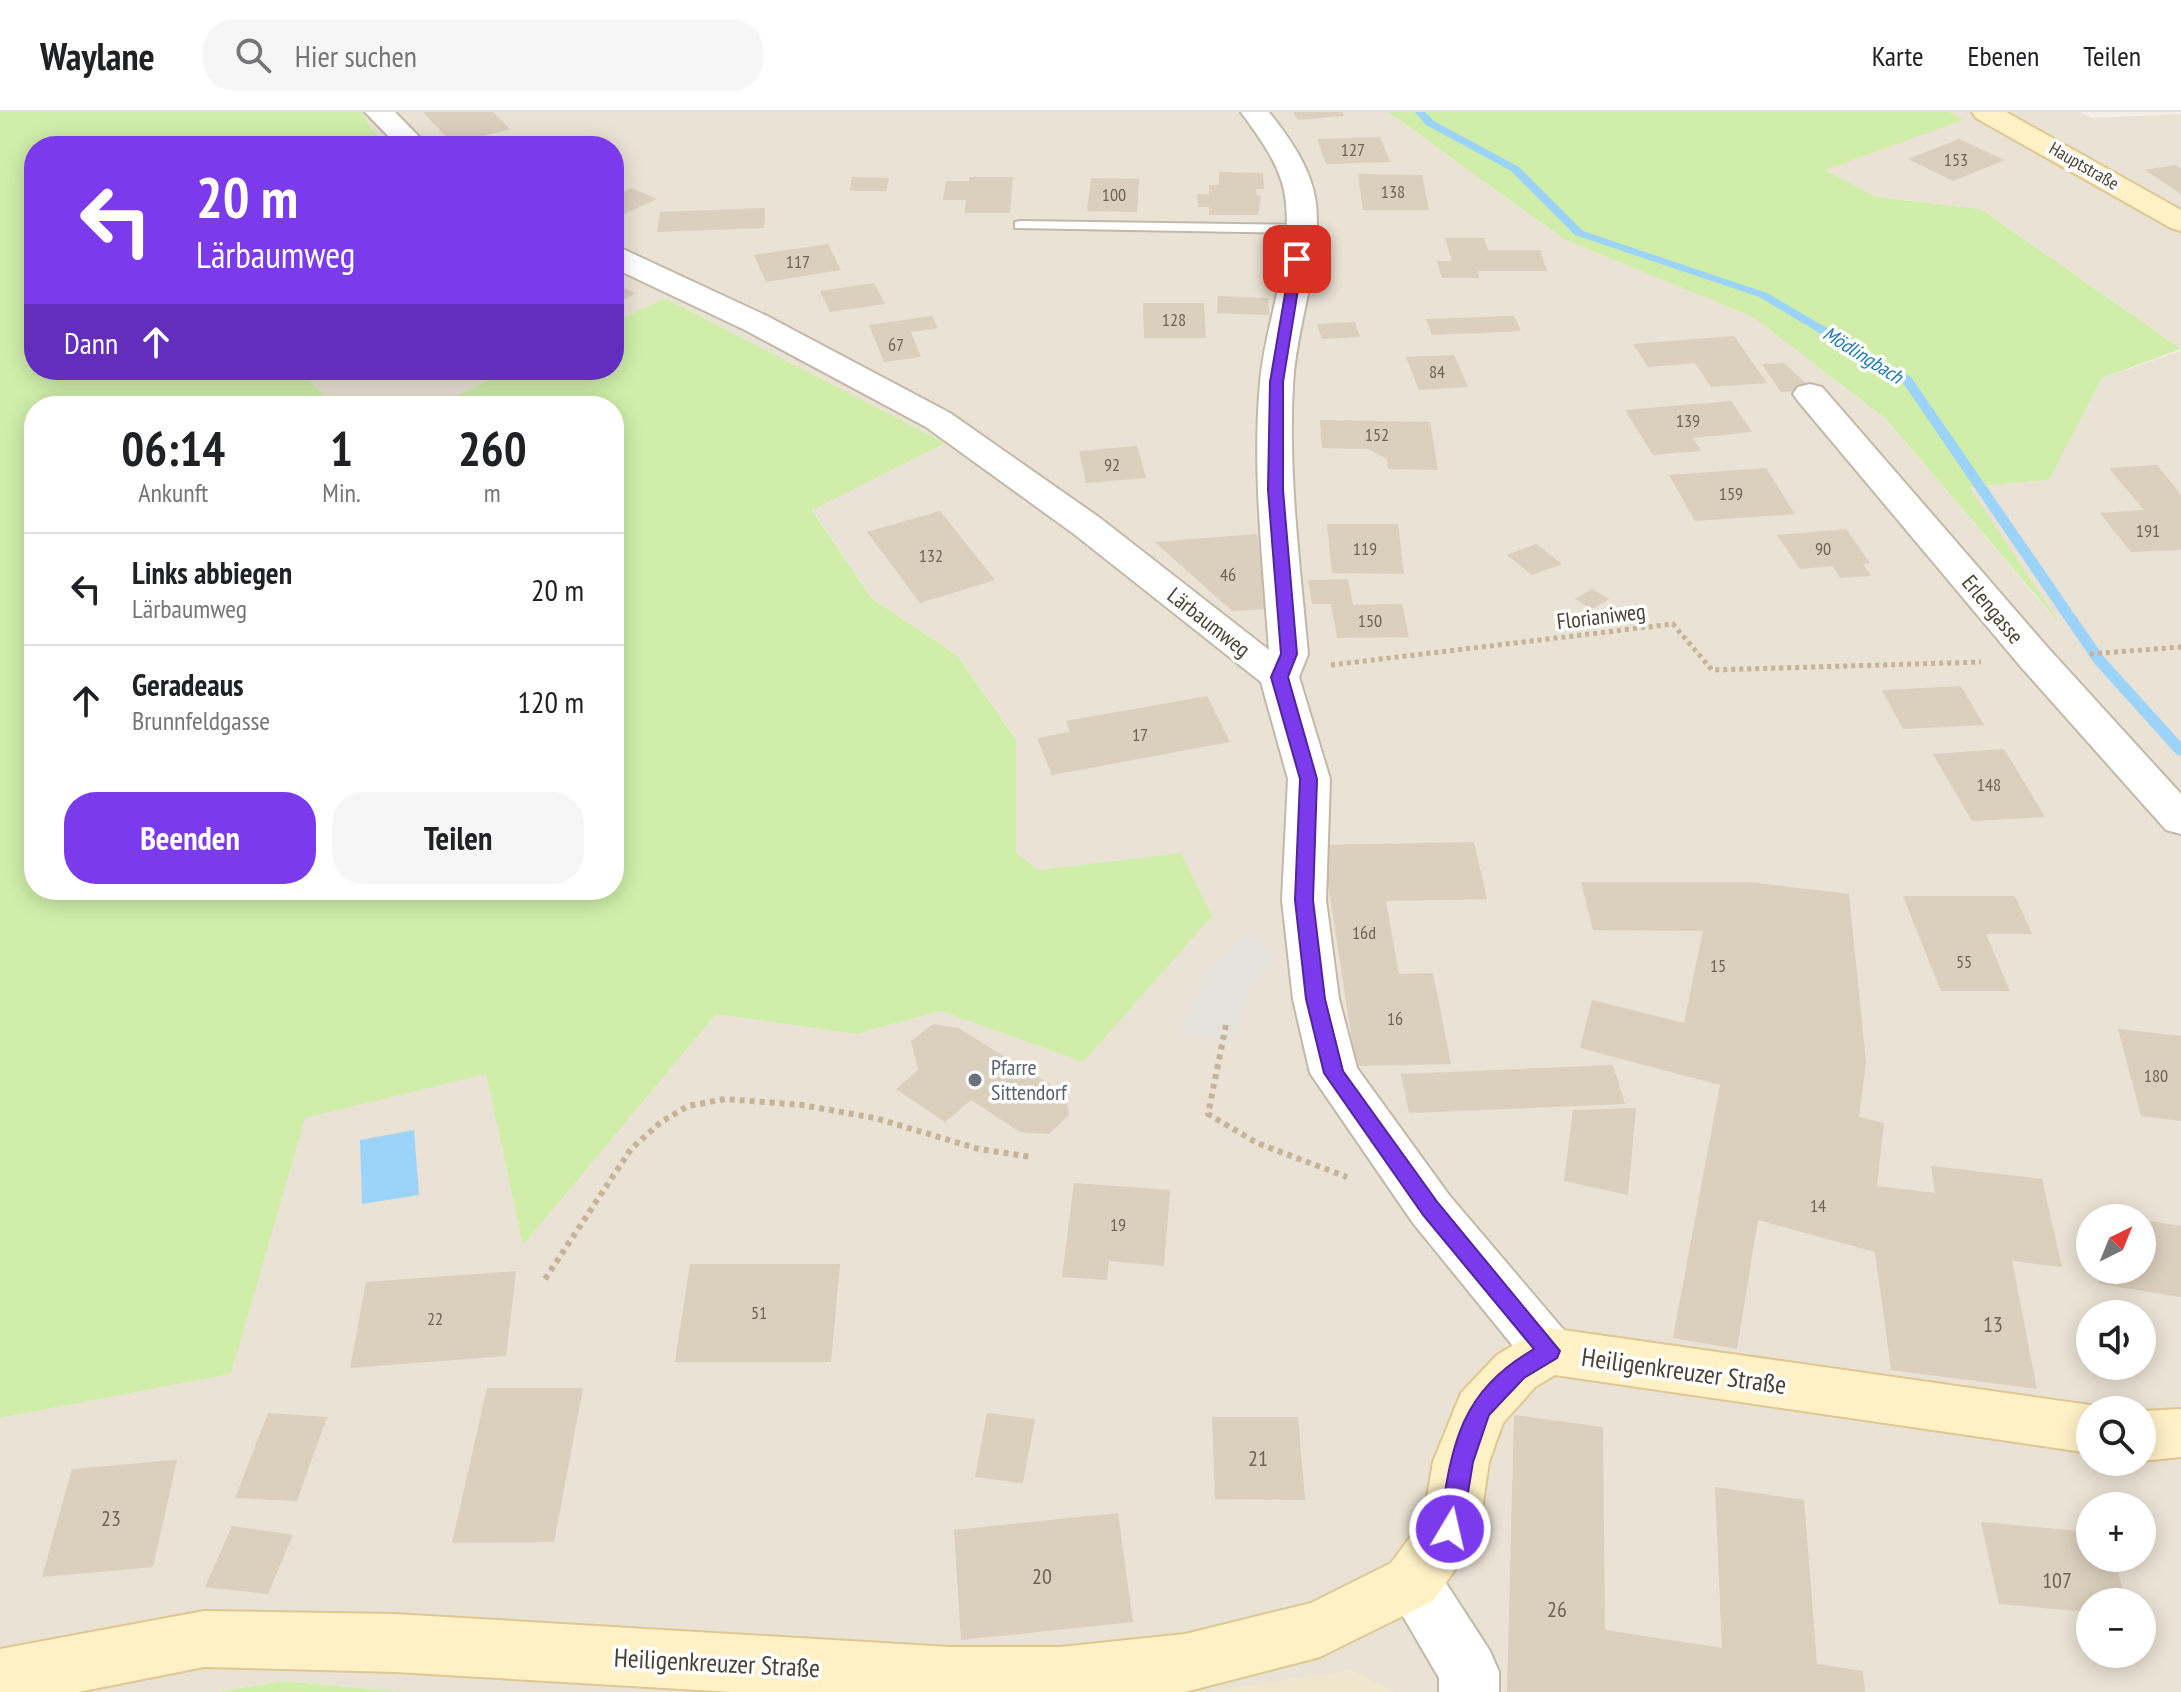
<!DOCTYPE html>
<html lang="de">
<head>
<meta charset="utf-8">
<style>
  :root { --surface:#fff; --page:#f6f6f6; --text:#202124; --muted:#757577; --line:#e0e0e0; --accent:#7c3aed }
  body { margin:0; font-family:"PT Sans Narrow",sans-serif; background:var(--page); color:var(--text); height:100vh; display:flex; flex-direction:column; font-size:30px; white-space:nowrap }
  * { box-sizing:border-box; margin:0 }
  p { font-size:26px; color:var(--muted) }
  .icon { flex:none; width:44px; height:44px; fill:none; stroke:currentColor; stroke-width:2; stroke-linecap:round; stroke-linejoin:round }
  .map { position:relative; flex:1; overflow:hidden }
  .sheet { position:absolute; left:24px; top:284px; width:600px; height:504px; display:flex; flex-direction:column; background:var(--surface); border-radius:32px; box-shadow:0 4px 20px #0003 }
  .sheet>* { flex:none }
  .guide { position:absolute; left:24px; top:24px; width:600px; height:244px; border-radius:32px; box-shadow:0 4px 20px #0003; background:#7c3aed; color:#fff; overflow:hidden }
  .needle { width:52px; rotate:43deg }
  .buttons { position:absolute; left:2076px; top:1092px; display:grid; gap:16px }
  .buttons a { display:grid; place-items:center; width:80px; height:80px; border-radius:50%; background:var(--surface); box-shadow:0 4px 20px #0003; font-size:40px }
  .pin { position:absolute; display:grid; place-items:center; width:68px; height:68px; color:#fff; margin:-34px; border-radius:16px; box-shadow:0 4px 12px #0006 }
  .me { position:absolute; width:88px; margin:-44px; rotate:9deg; stroke-linejoin:round; filter:drop-shadow(0 0 6px #0008) }
  .turn { display:flex; align-items:center; gap:28px; height:168px; padding:0 40px; font-size:36px }
  .turn .icon { width:104px; height:104px; stroke-width:2.5 }
  .turn b { display:block; font-size:56px; line-height:68px }
  .then { display:flex; align-items:center; height:76px; padding:0 40px; background:#0003; gap:16px; font-size:30px }
  .eta { display:flex; justify-content:space-evenly; align-items:center; height:136px; text-align:center }
  .eta b { font-size:48px; font-weight:700; line-height:56px }
  .primary-button { display:flex; gap:16px; margin-top:auto; padding:16px 40px }
  .primary-button a { flex:1; height:92px; border-radius:32px; background:var(--accent); color:#fff; font-size:32px; font-weight:700; line-height:92px; text-align:center }
  .primary-button a+a { background:var(--page); color:var(--text) }
  ul { padding:0; list-style:none }
  li { display:flex; align-items:center; gap:24px; height:112px; padding:0 40px; border-top:2px solid var(--line) }
  li div { flex:1 }
  li b { display:block; font-size:30px }
  li em { font-style:normal }
  header { display:flex; align-items:center; gap:48px; box-sizing:border-box; height:112px; padding:0 40px; background:var(--surface); border-bottom:2px solid var(--line) }
  header strong { font-size:38px }
  nav { display:flex; gap:44px; margin-inline-start:auto; font-size:28px }
  .search { width:560px; height:72px; background:var(--page); display:flex; align-items:center; gap:20px; box-sizing:border-box; padding:0 28px; border-radius:32px; color:var(--muted); font-size:30px }
  .map>svg:first-child { display:block }
  .residential { fill:#eae2d4; fill-rule:evenodd }
  .education { fill:#f0e6ce }
  .green { fill:#d0eeaa }
  .parking { fill:#e6e3df }
  .water { fill:#9cd4f9 }
  .lines { fill:none; stroke-linecap:round; stroke-linejoin:round }
  .stream { fill:#9cd4f9; fill-rule:evenodd }
  .building { fill:#dbcfbd }
  .service-casing { stroke:#c2b8a8; stroke-width:4 }
  .minor-casing { stroke:#c2b8a8; stroke-width:4 }
  .tertiary-casing { stroke:#c2b8a8; stroke-width:4 }
  .secondary-casing { stroke:#dec892; stroke-width:4 }
  .path-far1 { stroke:#c5b497; stroke-width:5; stroke-dasharray:4 4; stroke-linecap:butt }
  .path { stroke:#c5b497; stroke-width:6; stroke-dasharray:5 5; stroke-linecap:butt }
  .service { fill:#fff; fill-rule:evenodd }
  .minor { fill:#fff; fill-rule:evenodd }
  .tertiary { fill:#fff; fill-rule:evenodd }
  .secondary { fill:#fff1c6; fill-rule:evenodd }
  .route { fill:#7c3aed; stroke:#51269a; stroke-width:2 }
  .worship-dot { fill:#6b7280; stroke:#fff; stroke-width:3 }
  .labels { text-anchor:middle; stroke-width:7; stroke-linejoin:round; paint-order:stroke }
  .number-label { font-size:18px; fill:#6e6456 }
  .far-street-label { font-size:18px; fill:#494134; stroke:#fff }
  .far-water-label { font-size:20px; font-style:italic; fill:#1f7ab9; stroke:#fff }
  .street-label { font-size:22px; fill:#494134; stroke:#fff }
  .worship-label { font-size:22px; fill:#5b616d; stroke:#fff; text-anchor:start }
  .near-number-label { font-size:22px; fill:#6e6456 }
  .near-street-label { font-size:26px; fill:#494134; stroke:#fff }
</style>
</head>
<body>
<header>
<strong>Waylane</strong>
<div class="search"><svg class="icon" aria-label="search" viewBox="0 0 24 24"><circle cx="10" cy="10" r="6"/><path d="M15 15l6 6"/></svg>Hier suchen</div>
<nav><a>Karte</a><a>Ebenen</a><a>Teilen</a></nav>
</header>
<div class="map">
<svg width="2181" height="1580" viewBox="0 0 2181 1580">
  <rect width="100%" height="100%" fill="#f5f0e6"/>
  <g class="residential">
    <path d="M 362,0 L 1388,0 L 1565,128 L 1753,205 L 1886,307 L 2054,506 L 1968,375 L 2049,368 L 2102,266 L 2181,239 L 2181,1580 L 406,1580 L 282,1569 L 217,1580 L 0,1580 L 0,1306 L 231,1262 L 304,1006 L 486,961 L 523,1132 L 716,902 L 856,922 L 941,899 L 1083,950 L 1181,742 L 1038,758 L 1015,741 L 1016,628 L 957,543 L 871,486 L 812,397 L 944,331 L 665,186 L 614,210 L 614,34 L 394,34 L 372,18 ZM 2090,1106 L 2142,1106 L 2142,1158 L 2090,1158 ZM 2090,1202 L 2142,1202 L 2142,1254 L 2090,1254 ZM 2090,1298 L 2142,1298 L 2142,1350 L 2090,1350 ZM 2090,1394 L 2142,1394 L 2142,1446 L 2090,1446 ZM 2090,1490 L 2142,1490 L 2142,1542 L 2090,1542 Z"/>
    <polygon points="1950,0 2079,0 2092,6 2181,2 2181,237 1981,97 1877,85 1825,58 1962,8"/>
    <polygon points="299,258 511,258 434,294 335,294"/>
  </g>
  <polygon class="education" points="1352,1558 1395,1580 1206,1580"/>
  <g class="green">
    <polygon points="0,0 362,0 372,18 394,34 34,34 34,258 299,258 335,294 34,294 34,778 614,778 614,294 434,294 511,258 614,258 614,210 665,186 945,331 812,398 871,486 957,543 1016,628 1016,741 1038,758 1181,741 1212,804 1083,950 941,899 856,922 716,902 523,1133 486,962 305,1006 231,1262 0,1306"/>
    <polygon points="1388,0 1950,0 1963,8 1825,58 1877,85 1981,97 2181,237 2102,266 2049,368 1969,375 2061,513 1886,307 1753,205 1565,128"/>
    <polygon points="282,1569 406,1580 217,1580"/>
  </g>
  <polygon class="parking" points="1253,818 1275,847 1255,867 1232,932 1180,918 1211,852"/>
  <polygon class="water" points="414,1018 419,1083 362,1092 360,1028"/>
  <g class="lines">
    <polygon class="stream" points="1415,0 1425,0 1434,9 1519,55 1583,119 1767,181 1911,265 2104,545 2181,630 2181,644 2176,642 2094,551 1903,271 1759,185 1575,123 1511,59 1426,13"/>
  </g>
  <g class="building">
    <polygon points="423,0 493,0 510,17 453,32"/>
    <polygon points="1293,0 1342,0 1344,4 1298,8"/>
    <polygon points="1380,25 1390,50 1326,52 1317,27"/>
    <polygon points="1959,27 2005,48 1953,69 1908,47"/>
    <polygon points="2175,53 2181,56 2181,82 2145,58"/>
    <polygon points="1219,60 1263,61 1264,77 1256,77 1257,83 1261,83 1258,103 1209,103 1209,95 1198,95 1197,82 1209,82 1209,73 1219,73"/>
    <polygon points="1358,62 1422,63 1429,98 1363,98"/>
    <polygon points="852,65 889,66 886,79 850,79"/>
    <polygon points="969,65 1013,65 1010,101 965,101 966,88 943,88 946,69 969,69"/>
    <polygon points="1091,66 1139,67 1137,100 1087,99"/>
    <polygon points="632,76 657,87 614,107 614,84"/>
    <polygon points="765,96 764,116 657,120 660,100"/>
    <polygon points="1445,126 1484,126 1488,138 1540,138 1547,159 1478,159 1479,166 1442,166 1437,149 1452,149"/>
    <polygon points="828,132 841,158 766,170 754,143"/>
    <polygon points="874,171 885,192 830,200 820,179"/>
    <polygon points="614,172 636,181 614,193"/>
    <polygon points="1218,184 1268,186 1269,203 1217,201"/>
    <polygon points="1143,191 1204,191 1206,226 1144,226"/>
    <polygon points="932,204 938,216 911,220 921,245 884,250 869,213"/>
    <polygon points="1514,204 1521,219 1432,223 1426,207"/>
    <polygon points="1355,210 1360,225 1322,227 1317,212"/>
    <polygon points="1734,224 1767,271 1711,275 1695,251 1648,255 1633,232"/>
    <polygon points="1454,243 1468,275 1419,278 1406,245"/>
    <polygon points="1784,251 1813,278 1781,280 1762,252"/>
    <polygon points="1731,289 1752,320 1693,326 1701,339 1653,343 1625,298"/>
    <polygon points="1320,308 1430,310 1438,358 1388,357 1387,347 1368,337 1322,336"/>
    <polygon points="1137,334 1146,366 1086,371 1079,339"/>
    <polygon points="2157,353 2181,383 2181,438 2131,440 2100,401 2144,398 2109,356"/>
    <polygon points="1766,356 1795,402 1695,409 1669,363"/>
    <polygon points="940,399 995,468 920,491 867,420"/>
    <polygon points="1327,412 1398,412 1404,462 1332,461"/>
    <polygon points="1846,417 1870,451 1863,452 1871,464 1840,466 1833,454 1800,457 1777,423"/>
    <polygon points="1257,422 1270,497 1232,499 1155,430"/>
    <polygon points="1536,432 1562,452 1532,463 1507,443"/>
    <polygon points="1348,467 1353,493 1402,492 1409,525 1337,526 1331,492 1312,492 1308,468"/>
    <polygon points="1592,477 1609,487 1592,497 1575,487"/>
    <polygon points="1961,574 1984,613 1903,617 1882,578"/>
    <polygon points="1207,584 1230,630 1052,663 1037,626 1070,620 1066,609"/>
    <polygon points="2004,637 2045,705 1972,709 1933,642"/>
    <polygon points="1474,730 1487,787 1386,789 1399,862 1433,861 1451,952 1356,954 1322,733"/>
    <polygon points="1581,770 1750,770 1849,782 1866,950 1859,1005 1884,1011 1877,1074 1935,1081 1931,1054 2042,1067 2062,1155 2012,1149 2037,1277 1891,1258 1875,1140 1758,1108 1737,1237 1673,1226 1720,973 1580,936 1592,888 1684,911 1703,819 1593,818"/>
    <polygon points="1903,784 2015,784 2032,822 1986,822 2010,879 1941,879"/>
    <polygon points="933,912 958,916 1066,982 1069,1003 1049,1022 1020,1020 971,988 945,1010 896,977 918,958 911,929"/>
    <polygon points="2118,917 2181,924 2181,1009 2141,1004"/>
    <polygon points="1613,953 1625,992 1409,1001 1401,962"/>
    <polygon points="1636,996 1628,1083 1564,1069 1573,998"/>
    <polygon points="1074,1071 1170,1078 1164,1154 1109,1149 1107,1168 1062,1165"/>
    <polygon points="2142,1108 2181,1114 2181,1185 2099,1172 2097,1158 2142,1158"/>
    <polygon points="690,1152 840,1152 831,1250 675,1250"/>
    <polygon points="516,1159 506,1244 350,1256 366,1170"/>
    <polygon points="487,1276 583,1276 554,1430 452,1431"/>
    <polygon points="268,1301 327,1305 297,1389 235,1386"/>
    <polygon points="987,1301 1035,1307 1023,1371 975,1365"/>
    <polygon points="1514,1303 1603,1315 1605,1518 1722,1536 1715,1375 1804,1388 1817,1552 1863,1559 1865,1580 1507,1580"/>
    <polygon points="1212,1305 1298,1305 1305,1388 1215,1387"/>
    <polygon points="177,1348 153,1455 42,1465 72,1357"/>
    <polygon points="1118,1401 1133,1510 961,1528 954,1418"/>
    <polygon points="1981,1410 2090,1420 2090,1446 2114,1446 2126,1490 2090,1490 2090,1500 1999,1492"/>
    <polygon points="232,1414 293,1423 268,1482 205,1475"/>
  </g>
  <g class="lines">
    <defs>
      <polygon id="service" points="1020,109 1302,113 1309,117 1302,121 1015,116 1015,110"/>
      <g id="minor">
        <polygon points="365,0 395,0 428,34 398,34"/>
        <path d="M 1241,0 L 1269,0 C 1290,27 1312,57 1316,92 C 1322,153 1296,212 1293,273 C 1288,363 1300,453 1308,542 L 1299,565 L 1330,667 L 1326,788 L 1339,887 L 1357,956 L 1449,1083 L 1568,1223 L 1576,1239 L 1568,1255 L 1549,1262 L 1530,1255 L 1413,1111 L 1310,961 L 1293,887 L 1282,788 L 1288,667 L 1261,570 L 1074,422 L 926,315 L 745,218 L 614,156 L 614,135 L 625,138 L 767,204 L 950,301 L 1100,406 L 1269,538 C 1263,450 1252,359 1260,271 C 1265,211 1292,152 1286,91 C 1283,56 1261,28 1241,0 Z"/>
        <polygon points="1810,272 1822,275 2049,537 2181,682 2181,722 2166,718 2021,555 1798,289 1793,282 1798,275"/>
      </g>
      <polygon id="tertiary" points="1412,1443 1433,1451 1490,1539 1499,1560 1499,1580 1439,1580 1439,1566 1383,1470 1391,1451"/>
      <g id="secondary">
        <polygon points="1972,0 2006,0 2181,98 2181,119 2171,116 1976,6"/>
        <polygon points="1549,1216 2090,1293 2105,1298 2090,1298 2090,1341 1555,1263 1535,1275 1503,1311 1489,1350 1479,1417 1470,1436 1433,1489 1320,1545 1185,1580 732,1580 395,1560 204,1555 78,1580 0,1580 0,1537 204,1499 395,1502 951,1535 1060,1535 1185,1522 1311,1491 1391,1451 1423,1408 1433,1350 1461,1281 1497,1243 1530,1223"/>
        <polygon points="2181,1297 2181,1345 2142,1349 2142,1299"/>
      </g>
    </defs>
    <use href="#service" class="service-casing"/>
    <use href="#minor" class="minor-casing"/>
    <use href="#tertiary" class="tertiary-casing"/>
    <use href="#secondary" class="secondary-casing"/>
    <g class="path-far1">
      <polyline points="2090,542 2181,535"/>
      <polyline points="1331,553 1673,512 1712,558 1981,550"/>
    </g>
    <g class="path">
      <polyline points="1226,913 1208,1002 1257,1031 1347,1065"/>
      <polyline points="545,1167 631,1037 661,1010 688,994 725,987 802,993 875,1006 979,1037 1032,1045"/>
    </g>
    <use href="#service" class="service"/>
    <use href="#minor" class="minor"/>
    <use href="#tertiary" class="tertiary"/>
    <use href="#secondary" class="secondary"/>
  </g>
  <path class="route" d="M 1297,144 L 1303,147 L 1283,270 L 1283,378 L 1297,542 L 1288,565 L 1317,667 L 1313,788 L 1325,887 L 1343,959 L 1438,1091 L 1560,1239 L 1557,1246 L 1524,1266 L 1489,1303 L 1473,1350 L 1462,1417 L 1459,1425 L 1450,1428 L 1442,1425 L 1439,1417 C 1452,1335 1457,1282 1534,1237 L 1423,1103 L 1324,961 L 1306,887 L 1295,788 L 1300,667 L 1271,565 L 1281,542 L 1268,378 L 1270,270 L 1291,147 Z"/>
  <circle class="worship-dot" cx="975" cy="968" r="8"/>
  <g class="labels">
    <g class="number-label">
      <text x="1353" y="44">127</text>
      <text x="1956" y="54">153</text>
      <text x="1393" y="86">138</text>
      <text x="1114" y="89">100</text>
      <text x="798" y="156">117</text>
      <text x="1174" y="214">128</text>
      <text x="896" y="239">67</text>
      <text x="1437" y="266">84</text>
      <text x="1688" y="315">139</text>
      <text x="1377" y="329">152</text>
      <text x="1112" y="359">92</text>
      <text x="1731" y="388">159</text>
      <text x="2148" y="425">191</text>
      <text x="1365" y="443">119</text>
      <text x="1823" y="443">90</text>
      <text x="931" y="450">132</text>
      <text x="1228" y="469">46</text>
      <text x="1370" y="515">150</text>
      <text x="1140" y="629">17</text>
      <text x="1989" y="679">148</text>
      <text x="1364" y="827">16d</text>
      <text x="1964" y="856">55</text>
      <text x="1718" y="860">15</text>
      <text x="1395" y="913">16</text>
      <text x="2156" y="970">180</text>
      <text x="1818" y="1100">14</text>
      <text x="1118" y="1119">19</text>
      <text x="759" y="1207">51</text>
      <text x="435" y="1213">22</text>
    </g>
    <g class="far-street-label">
      <text transform="translate(2084 54) rotate(30)" y="6">Hauptstraße</text>
    </g>
    <g class="far-water-label">
      <text transform="translate(1863 243) rotate(32)" y="7">Mödlingbach</text>
    </g>
    <g class="street-label">
      <text transform="translate(1993 497) rotate(50)" y="8">Erlengasse</text>
      <text transform="translate(1601 504) rotate(-7)" y="8">Florianiweg</text>
      <text transform="translate(1209 510) rotate(38)" y="8">Lärbaumweg</text>
    </g>
    <g class="worship-label">
      <text x="991" y="963">Pfarre<tspan x="991" dy="25">Sittendorf</tspan></text>
    </g>
    <g class="near-number-label">
      <text x="1993" y="1220">13</text>
      <text x="1258" y="1354">21</text>
      <text x="111" y="1414">23</text>
      <text x="1042" y="1472">20</text>
      <text x="2057" y="1476">107</text>
      <text x="1557" y="1505">26</text>
    </g>
    <g class="near-street-label">
      <text transform="translate(1684 1259) rotate(8)" y="9">Heiligenkreuzer Straße</text>
      <text transform="translate(717 1551) rotate(3)" y="9">Heiligenkreuzer Straße</text>
    </g>
  </g>
</svg>
<div class="buttons">
<a><svg class="needle" viewBox="-14 -14 28 28"><path d="M0-13l5 13h-10z" fill="#e53935"/><path d="M0 13l5-13h-10z" fill="#757577"/></svg></a>
<a><svg class="icon" aria-label="sound" viewBox="0 0 24 24"><path d="M4 9h4l5-4v14l-5-4H4zM17 9q2 3 0 6"/></svg></a>
<a><svg class="icon" aria-label="search" viewBox="0 0 24 24"><circle cx="10" cy="10" r="6"/><path d="M15 15l6 6"/></svg></a>
<a>+</a>
<a>−</a>
</div>
<div class="pin" style="left:1297px;top:147px;background:#d93025"><svg class="icon" aria-label="arrive" viewBox="0 0 24 24"><path d="M6 21V4h12l-3 4 3 4H6"/></svg></div>
<svg class="me" style="left:1450px;top:1417px" viewBox="-20 -20 40 40"><circle r="17" fill="#7c3aed" stroke="#fff" stroke-width="3"/><path d="M0-11L8 9 0 5-8 9z" fill="#fff"/></svg>
<div class="guide">
<div class="turn"><svg class="icon" aria-label="left" viewBox="0 0 24 24"><path d="M17 20v-9H6M10 6l-5 5 5 5"/></svg><div><b>20 m</b>Lärbaumweg</div></div>
<div class="then">Dann<svg class="icon" aria-label="ahead" viewBox="0 0 24 24"><path d="M12 20V5M6 11l6-6 6 6"/></svg></div>
</div>
<section class="sheet">
<div class="eta">
<div><b>06:14</b><p>Ankunft</p></div>
<div><b>1</b><p>Min.</p></div>
<div><b>260</b><p>m</p></div>
</div>
<ul>
<li><svg class="icon" aria-label="left" viewBox="0 0 24 24"><path d="M17 20v-9H6M10 6l-5 5 5 5"/></svg><div><b>Links abbiegen</b><p>Lärbaumweg</p></div><em>20 m</em></li>
<li><svg class="icon" aria-label="ahead" viewBox="0 0 24 24"><path d="M12 20V5M6 11l6-6 6 6"/></svg><div><b>Geradeaus</b><p>Brunnfeldgasse</p></div><em>120 m</em></li>
</ul>
<div class="primary-button"><a>Beenden</a><a>Teilen</a></div>
</section>
</div>
</body>
</html>
